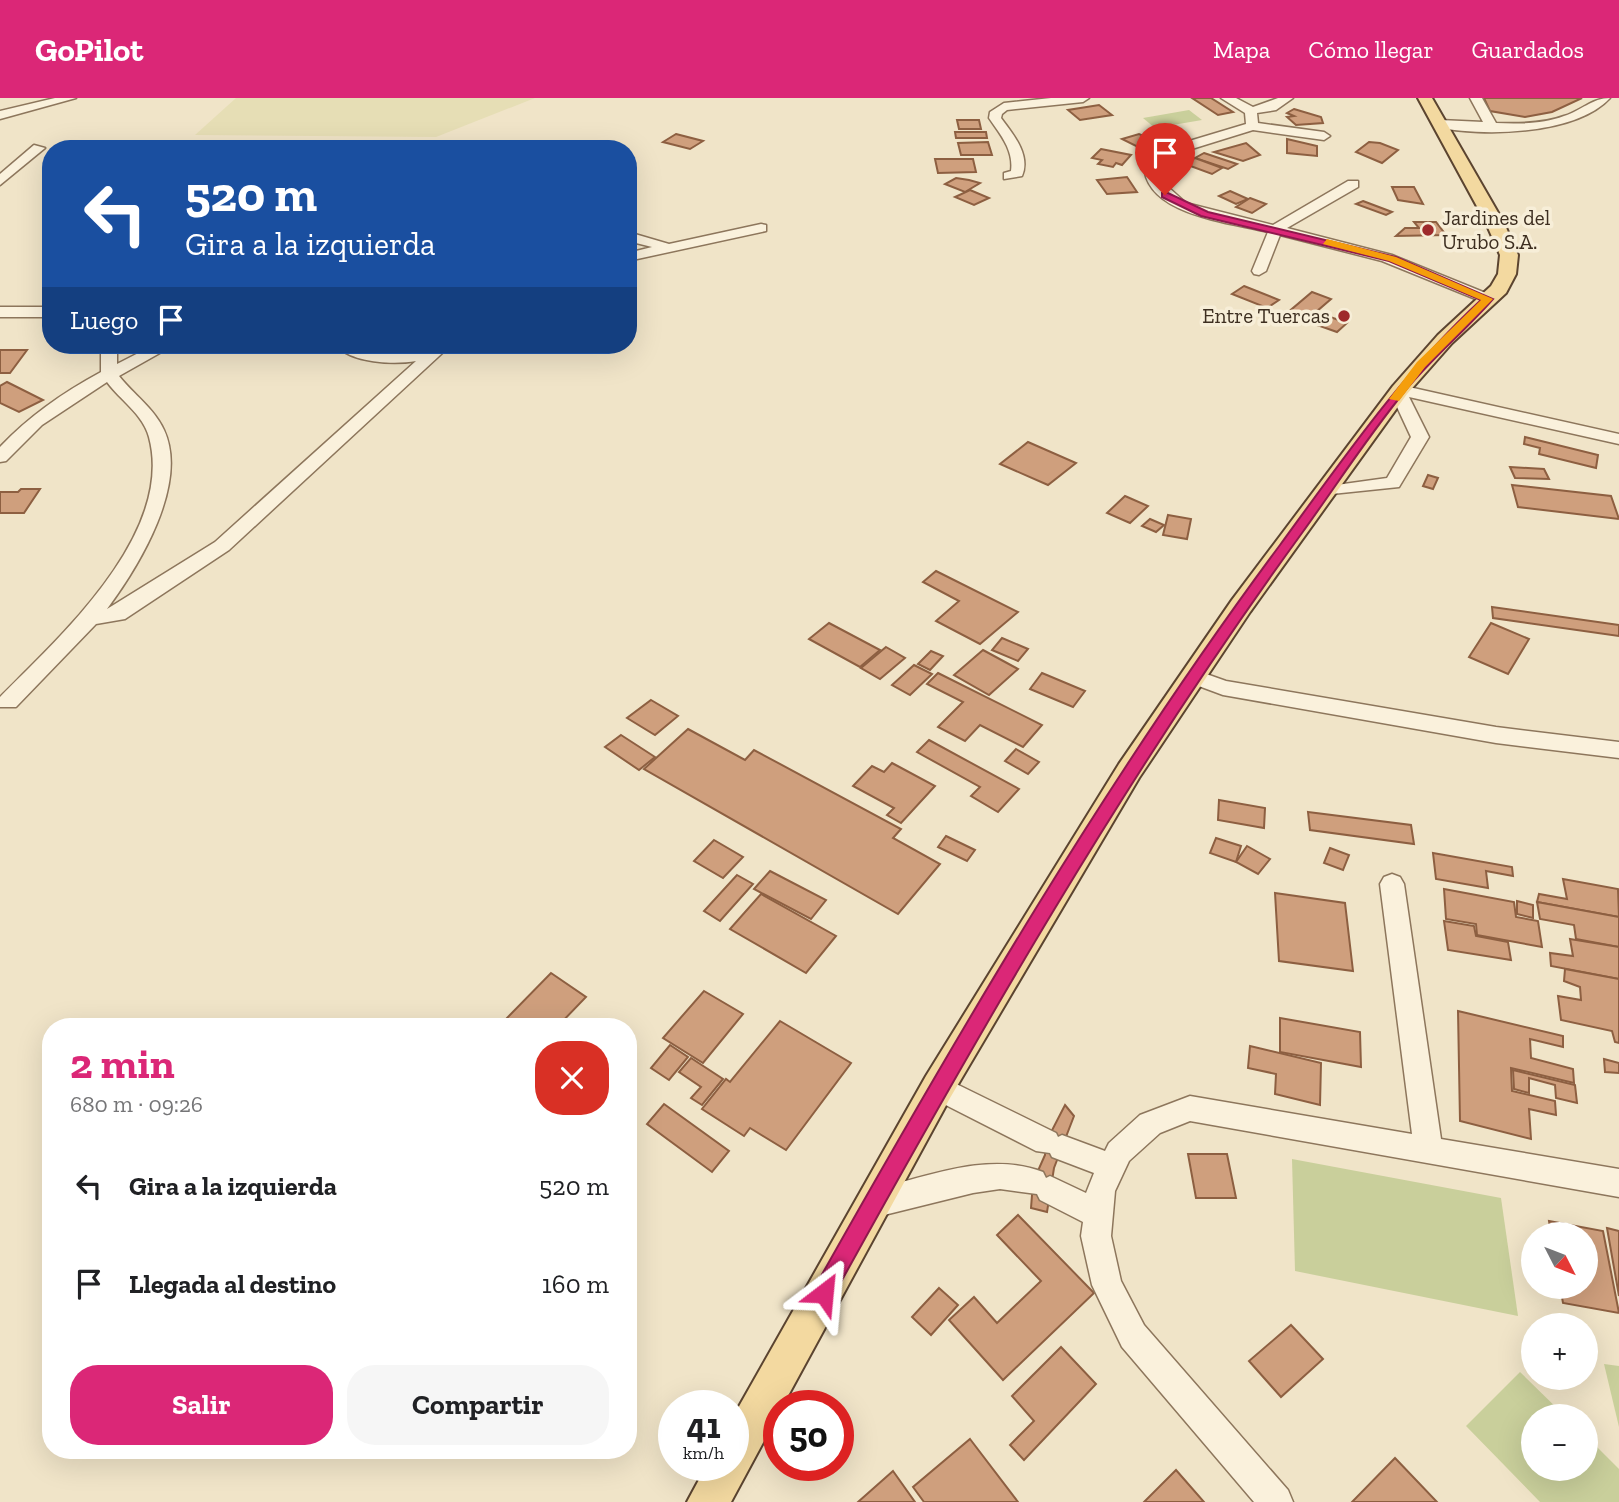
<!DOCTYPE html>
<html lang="es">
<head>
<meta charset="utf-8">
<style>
  :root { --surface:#fff; --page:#f6f6f6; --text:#202124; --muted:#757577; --accent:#db2777 }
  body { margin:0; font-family:"Zilla Slab",serif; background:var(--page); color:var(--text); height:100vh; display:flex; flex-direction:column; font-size:26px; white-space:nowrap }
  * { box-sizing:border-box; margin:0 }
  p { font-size:23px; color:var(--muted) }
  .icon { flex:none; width:38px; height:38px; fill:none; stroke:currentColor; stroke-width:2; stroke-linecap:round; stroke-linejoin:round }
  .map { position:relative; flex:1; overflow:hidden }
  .panel { position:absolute; left:42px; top:920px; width:595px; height:441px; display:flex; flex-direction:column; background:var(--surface); border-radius:28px; box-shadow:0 7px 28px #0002 }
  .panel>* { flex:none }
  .guide { position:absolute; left:42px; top:42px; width:595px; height:214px; border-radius:28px; box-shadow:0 7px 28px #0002; background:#1a4fa0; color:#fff; overflow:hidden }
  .needle { width:46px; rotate:132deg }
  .controls { position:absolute; left:1521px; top:1124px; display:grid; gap:14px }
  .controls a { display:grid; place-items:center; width:77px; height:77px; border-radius:50%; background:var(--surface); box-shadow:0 7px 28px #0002; font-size:35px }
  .speed { position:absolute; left:658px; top:1292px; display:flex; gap:14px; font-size:35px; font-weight:700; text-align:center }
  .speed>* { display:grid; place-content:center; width:91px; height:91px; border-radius:50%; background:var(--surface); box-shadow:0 7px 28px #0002; line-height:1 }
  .speed small { font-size:18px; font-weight:400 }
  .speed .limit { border:10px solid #d22; background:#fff; color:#111 }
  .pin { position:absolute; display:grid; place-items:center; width:60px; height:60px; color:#fff; margin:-72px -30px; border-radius:50% 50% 50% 0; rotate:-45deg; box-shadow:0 0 7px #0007 }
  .pin .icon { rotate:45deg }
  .me { position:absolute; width:77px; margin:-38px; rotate:29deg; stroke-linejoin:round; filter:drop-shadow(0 0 5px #0008) }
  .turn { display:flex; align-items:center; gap:24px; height:147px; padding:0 28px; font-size:32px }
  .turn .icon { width:91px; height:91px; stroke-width:2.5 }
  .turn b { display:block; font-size:49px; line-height:60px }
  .then { display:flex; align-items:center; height:66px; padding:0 28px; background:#0003; gap:14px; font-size:26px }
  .round { display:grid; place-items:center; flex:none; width:74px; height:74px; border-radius:28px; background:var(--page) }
  .overview { display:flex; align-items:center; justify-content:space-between; height:119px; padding:0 28px }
  h1 { font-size:42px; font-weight:800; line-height:52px; color:var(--accent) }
  .cta { display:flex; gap:14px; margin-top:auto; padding:14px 28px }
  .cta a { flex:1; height:80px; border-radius:28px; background:var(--accent); color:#fff; font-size:28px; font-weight:800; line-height:80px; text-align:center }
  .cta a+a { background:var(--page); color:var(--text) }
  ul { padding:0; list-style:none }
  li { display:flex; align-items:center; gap:21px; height:98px; padding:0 28px }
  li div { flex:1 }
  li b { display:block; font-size:26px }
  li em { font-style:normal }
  header { display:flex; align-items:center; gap:42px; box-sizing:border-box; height:98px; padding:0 35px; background:var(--accent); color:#fff }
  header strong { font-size:33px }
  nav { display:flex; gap:38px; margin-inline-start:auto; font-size:24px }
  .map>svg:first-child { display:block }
  .farmland { fill:#e6deb5 }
  .green { fill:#c9cf9b }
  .building { fill:#cf9f7d; stroke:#8d5f41; stroke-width:2 }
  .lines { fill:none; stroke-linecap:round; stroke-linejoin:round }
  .minor-casing { stroke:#8d765c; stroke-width:3 }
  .major-casing { stroke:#5b4430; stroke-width:4 }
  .minor { fill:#faf1dc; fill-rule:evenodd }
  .major { fill:#f3d9a0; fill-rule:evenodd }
  .route { fill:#db2777; stroke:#8e194d; stroke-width:2 }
  .slow { fill:#f59e0b }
  .poi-dot { fill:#9e2a2b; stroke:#f7eed8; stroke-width:2.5 }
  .labels { text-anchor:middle; stroke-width:7; stroke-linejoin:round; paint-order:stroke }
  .far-poi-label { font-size:21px; fill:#3d2e20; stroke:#f7eed8; text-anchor:start }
</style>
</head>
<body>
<header>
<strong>GoPilot</strong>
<nav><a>Mapa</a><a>Cómo llegar</a><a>Guardados</a></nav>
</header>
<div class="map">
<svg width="1619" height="1404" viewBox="0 0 1619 1404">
  <rect width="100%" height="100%" fill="#f0e4c8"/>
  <polygon class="farmland" points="236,0 535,0 436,39 195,37"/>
  <g class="green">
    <polygon points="1189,12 1202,22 1155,30 1143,20"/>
    <polygon points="1292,1061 1501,1100 1518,1218 1295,1173"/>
    <polygon points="1604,1266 1619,1268 1619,1329"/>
    <polygon points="1520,1274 1565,1318 1533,1318 1533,1370 1586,1370 1586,1338 1619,1371 1619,1404 1540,1404 1466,1328"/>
  </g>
  <g class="building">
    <polygon points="1192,0 1211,0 1233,14 1218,17"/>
    <polygon points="1484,0 1582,0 1552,14 1525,19 1490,13"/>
    <polygon points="1099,7 1112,17 1080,22 1068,12"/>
    <polygon points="1294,11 1321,19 1323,25 1296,27 1287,19 1294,18 1287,15"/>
    <polygon points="957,22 979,22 981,31 959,31"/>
    <polygon points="1167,32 1178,37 1140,50 1122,41 1139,36 1146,39"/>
    <polygon points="955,34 986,34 987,40 956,40"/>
    <polygon points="676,36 703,43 690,51 663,44"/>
    <polygon points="1287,41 1317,48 1317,58 1287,55"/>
    <polygon points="988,44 992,57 961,57 958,45"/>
    <polygon points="1369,44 1380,45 1398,52 1382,65 1356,54"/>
    <polygon points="1246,45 1260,57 1243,63 1214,54"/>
    <polygon points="1101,51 1131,57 1122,67 1116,65 1113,69 1098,66 1102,62 1092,60"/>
    <polygon points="1204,55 1237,66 1228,71 1195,60"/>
    <polygon points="1195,60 1222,70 1212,76 1185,66"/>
    <polygon points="935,61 973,61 976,74 938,75"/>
    <polygon points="1127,79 1137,94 1107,96 1097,82"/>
    <polygon points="956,80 969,82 980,85 965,94 945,86"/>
    <polygon points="1392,89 1414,89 1423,106 1398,102"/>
    <polygon points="970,92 989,100 974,107 955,99"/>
    <polygon points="1230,93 1248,101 1236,106 1219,98"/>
    <polygon points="1250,100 1266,106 1252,115 1236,109"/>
    <polygon points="1363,103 1392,114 1386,117 1356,106"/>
    <polygon points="1414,124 1436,124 1446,137 1396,138 1405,130 1419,130"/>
    <polygon points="1244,188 1279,202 1267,210 1232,196"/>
    <polygon points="1312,194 1331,201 1316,214 1347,225 1337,234 1286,216"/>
    <polygon points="0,252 27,252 10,275 0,275"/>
    <polygon points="7,284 43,302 19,314 0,305 0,288"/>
    <polygon points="1525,339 1598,357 1596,370 1539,356 1540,350 1524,346"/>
    <polygon points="1028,344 1076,365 1048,387 1000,366"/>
    <polygon points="1510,369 1544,371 1549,381 1515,380"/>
    <polygon points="1428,377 1438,380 1433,391 1423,388"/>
    <polygon points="1512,387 1611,398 1619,421 1518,409"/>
    <polygon points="21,391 40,391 24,415 0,415 0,394 18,394"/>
    <polygon points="1125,398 1148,408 1130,425 1107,415"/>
    <polygon points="1168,417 1191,421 1187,441 1163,437"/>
    <polygon points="1150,421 1164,427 1156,434 1142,428"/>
    <polygon points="936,473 1018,514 980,546 936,523 959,503 923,484"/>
    <polygon points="1492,509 1619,527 1619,538 1493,520"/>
    <polygon points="829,525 880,552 860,569 809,541"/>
    <polygon points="1491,525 1529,541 1508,576 1469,559"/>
    <polygon points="1002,540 1028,551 1018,563 992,552"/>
    <polygon points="886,549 905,560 880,581 861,570"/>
    <polygon points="983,552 1018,571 989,597 954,577"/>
    <polygon points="931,553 943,558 930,572 918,566"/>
    <polygon points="914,567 932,576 910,597 892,587"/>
    <polygon points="938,575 1042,627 1023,649 980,627 965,643 938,629 963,604 927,586"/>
    <polygon points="1042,575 1085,593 1073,609 1030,591"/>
    <polygon points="651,602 678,618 655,637 627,620"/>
    <polygon points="688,631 745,662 754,652 901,731 893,740 940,766 898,816 644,671"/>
    <polygon points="621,637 655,659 639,672 605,649"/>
    <polygon points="929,642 1019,691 998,714 971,698 980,689 917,654"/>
    <polygon points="1016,651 1039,664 1028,676 1005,663"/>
    <polygon points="892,665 935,688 901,725 887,717 894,710 853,688 872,668 884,674"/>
    <polygon points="1219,702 1265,710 1264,730 1218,722"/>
    <polygon points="1308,714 1411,727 1414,746 1310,732"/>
    <polygon points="946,738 975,752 967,763 938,749"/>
    <polygon points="1216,740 1241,748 1236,764 1210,755"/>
    <polygon points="714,742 743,759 723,780 694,763"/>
    <polygon points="1247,748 1270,761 1258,776 1236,764"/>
    <polygon points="1330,750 1349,757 1343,772 1324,765"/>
    <polygon points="1433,755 1512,769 1513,778 1486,773 1488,790 1436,781"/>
    <polygon points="770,773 826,802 811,821 754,791"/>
    <polygon points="737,777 753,786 720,823 704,813"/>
    <polygon points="1563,781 1618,791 1619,819 1537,804 1539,796 1567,801"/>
    <polygon points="1444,791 1514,804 1516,819 1538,823 1542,849 1477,837 1476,826 1446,821"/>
    <polygon points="1275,795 1345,805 1353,873 1279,863"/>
    <polygon points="761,796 836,838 806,875 730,831"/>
    <polygon points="1517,803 1533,807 1533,820 1517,816"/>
    <polygon points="1537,804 1619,819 1619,849 1576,841 1574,827 1540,821"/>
    <polygon points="1444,823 1474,828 1476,838 1508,844 1511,862 1448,852"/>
    <polygon points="1570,841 1619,849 1619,881 1551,868 1550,855 1573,858"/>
    <polygon points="1565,871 1619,881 1619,945 1615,944 1612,933 1561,922 1558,898 1581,902 1580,889 1564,883"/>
    <polygon points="551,875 586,899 557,929 518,929 506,921"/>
    <polygon points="704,893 743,916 703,965 663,940"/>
    <polygon points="1458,913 1563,938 1563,949 1530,941 1531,960 1573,971 1574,985 1511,970 1512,993 1555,1003 1556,1017 1529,1011 1531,1041 1460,1023"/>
    <polygon points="1280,920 1360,934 1361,969 1280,954"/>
    <polygon points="780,923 851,965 786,1052 750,1030 744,1038 702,1011 726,981 730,984"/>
    <polygon points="670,947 688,959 669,982 651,970"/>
    <polygon points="1250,948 1321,965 1320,1007 1275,996 1276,976 1248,970"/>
    <polygon points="691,960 723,981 702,1007 691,1000 701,989 679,974"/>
    <polygon points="1604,961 1619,965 1619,975 1605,974"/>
    <polygon points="1513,972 1575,987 1577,1005 1556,1000 1555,987 1529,980 1529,995 1514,991"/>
    <polygon points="664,1006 729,1053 712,1074 647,1026"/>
    <polygon points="1065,1007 1074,1018 1054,1070 1047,1114 1031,1110 1033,1084 1045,1057 1046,1044"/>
    <polygon points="1188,1056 1227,1056 1236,1100 1196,1100"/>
    <polygon points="1018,1117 1094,1195 1003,1282 949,1222 974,1199 997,1225 1041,1183 997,1137"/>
    <polygon points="1549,1123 1603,1133 1619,1215 1563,1205 1560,1188 1586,1188 1586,1136 1551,1136"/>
    <polygon points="1607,1130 1619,1133 1619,1198"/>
    <polygon points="939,1190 958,1207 931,1237 912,1219"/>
    <polygon points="1291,1227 1323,1261 1281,1299 1249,1263"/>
    <polygon points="1061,1249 1096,1286 1024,1362 1010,1347 1034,1323 1012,1298"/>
    <polygon points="970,1341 1018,1404 924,1404 913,1389"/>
    <polygon points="1395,1360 1437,1404 1352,1404"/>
    <polygon points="1176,1372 1204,1404 1144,1404"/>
    <polygon points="893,1373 915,1404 858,1404"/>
  </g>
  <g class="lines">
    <defs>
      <g id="minor">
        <polygon points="55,0 76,0 0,21 0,13"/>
        <path d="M 1051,0 L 1089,0 L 1083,4 L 1007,12 L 1002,16 L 1001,20 C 1013,36 1031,57 1022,78 L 1004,81 L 1004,75 L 1011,73 C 1014,52 1000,36 989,20 L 990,14 L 1004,5 Z"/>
        <path d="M 1221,0 L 1236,0 L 1253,9 L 1278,0 L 1293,0 L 1276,12 L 1257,15 L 1258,25 L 1324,34 L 1330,38 L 1324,42 L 1253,32 L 1166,59 L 1158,67 L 1158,80 L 1186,105 L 1273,127 L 1348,83 L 1358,83 L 1358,89 L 1287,130 L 1392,157 L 1493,198 L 1493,204 L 1483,204 L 1382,163 L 1280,137 L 1266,173 L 1259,177 L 1254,176 L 1252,173 L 1268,134 C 1229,124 1144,117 1144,66 L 1156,53 L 1246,26 L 1245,15 Z"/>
        <path d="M 1470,0 L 1482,0 L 1496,25 C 1518,26 1543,26 1564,18 C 1581,13 1592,0 1610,0 C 1576,37 1483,39 1436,29 L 1434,26 L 1440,22 L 1483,24 Z"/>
        <polygon points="34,47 45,50 0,87 0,76"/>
        <polygon points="761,126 766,127 766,133 628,163 628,155 652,149 628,143 628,134 669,146"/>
        <rect x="0" y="209" width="51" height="10"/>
        <path d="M 101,247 L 117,247 L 117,266 L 154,247 L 174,247 L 119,278 C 133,296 154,310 164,332 C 189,386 139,468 107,511 L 215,444 L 416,263 C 394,267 351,265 336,247 C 357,247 376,255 397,255 C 416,255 432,246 451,247 L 229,452 L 125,521 L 96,526 L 16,609 L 0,609 L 0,599 C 60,539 175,435 149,339 C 143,316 120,302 107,284 L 42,327 L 6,363 L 0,364 L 0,349 C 29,318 64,294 101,274 Z"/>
        <polygon points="1400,287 1619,336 1619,346 1409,299 1429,339 1399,389 1322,397 1319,393 1322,389 1387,380 1411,339 1391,296 1394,289"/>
        <polygon points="1195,572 1226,583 1496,629 1619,644 1619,660 1496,645 1223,597 1188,584 1185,579 1188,574"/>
        <path d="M 1392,776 L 1400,779 L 1404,786 L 1441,1041 L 1619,1071 L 1619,1099 L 1190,1023 L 1160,1035 L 1129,1063 L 1115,1093 L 1111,1138 L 1121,1183 L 1144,1227 L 1288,1392 L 1293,1404 L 1254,1404 L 1122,1249 L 1092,1187 L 1081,1138 L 1083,1124 L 1040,1102 L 1037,1096 L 1000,1091 L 973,1095 L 872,1120 L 862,1116 L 858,1106 L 862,1096 L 872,1092 C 927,1079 988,1053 1043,1074 L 1046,1080 L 1050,1078 L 1086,1095 L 1094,1075 L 1052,1059 L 1050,1055 L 1036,1053 L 928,998 L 924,989 L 928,980 L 938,977 L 1056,1035 L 1058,1039 L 1062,1037 L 1105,1053 L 1109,1045 L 1140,1017 L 1190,998 L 1412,1036 L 1380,786 L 1384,779 Z"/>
      </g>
      <polygon id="major" points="1418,0 1432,0 1504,125 1518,157 1516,176 1506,195 1452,245 1407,296 1250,514 1139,680 950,1000 783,1307 779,1307 779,1315 731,1404 687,1404 707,1367 733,1367 733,1319 926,978 1119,666 1232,502 1393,288 1438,237 1491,188 1498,176 1500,157 1486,125"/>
    </defs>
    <use href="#minor" class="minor-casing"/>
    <use href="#major" class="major-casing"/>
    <use href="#minor" class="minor"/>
    <use href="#major" class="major"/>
  </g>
  <path class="route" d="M 1162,95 L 1168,95 L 1208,114 L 1396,159 L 1493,201 C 1465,233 1432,260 1405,293 C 1368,338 1336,388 1302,435 C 1125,678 976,939 831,1202 L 824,1205 L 816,1202 L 813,1195 L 816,1187 C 959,933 1106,681 1280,447 C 1343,361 1402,275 1481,202 L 1389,163 L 1201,118 L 1162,99 Z"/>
  <polygon class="slow" points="1327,141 1396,159 1493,201 1425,269 1399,303 1389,301 1417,264 1481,202 1389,163 1323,146"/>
  <g class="poi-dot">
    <circle cx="1428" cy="132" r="7"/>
    <circle cx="1344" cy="218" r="7"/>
  </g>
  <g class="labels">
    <g class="far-poi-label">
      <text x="1442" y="127">Jardines del<tspan x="1442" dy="24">Urubo S.A.</tspan></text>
      <text x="1330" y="225" text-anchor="end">Entre Tuercas</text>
    </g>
  </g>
</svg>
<div class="controls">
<a><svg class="needle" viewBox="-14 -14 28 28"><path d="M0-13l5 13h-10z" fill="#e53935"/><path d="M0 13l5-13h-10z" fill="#757577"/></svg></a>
<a>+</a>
<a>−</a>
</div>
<div class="speed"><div>41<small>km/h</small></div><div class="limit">50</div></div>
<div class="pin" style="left:1165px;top:97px;background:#d93025"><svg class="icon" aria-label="arrive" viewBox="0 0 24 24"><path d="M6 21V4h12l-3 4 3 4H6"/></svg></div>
<svg class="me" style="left:824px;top:1195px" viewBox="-20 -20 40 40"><path d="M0-17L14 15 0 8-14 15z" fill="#db2777" stroke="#fff" stroke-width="4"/></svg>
<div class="guide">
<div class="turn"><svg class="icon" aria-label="left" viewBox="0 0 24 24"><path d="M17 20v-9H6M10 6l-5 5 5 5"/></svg><div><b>520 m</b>Gira a la izquierda</div></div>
<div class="then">Luego<svg class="icon" aria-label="arrive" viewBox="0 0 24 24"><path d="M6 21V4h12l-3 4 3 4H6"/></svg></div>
</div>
<section class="panel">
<div class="overview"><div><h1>2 min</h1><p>680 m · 09:26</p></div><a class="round" style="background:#d93025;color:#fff"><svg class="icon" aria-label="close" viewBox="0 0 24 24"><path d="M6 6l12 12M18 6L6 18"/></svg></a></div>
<ul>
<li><svg class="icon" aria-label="left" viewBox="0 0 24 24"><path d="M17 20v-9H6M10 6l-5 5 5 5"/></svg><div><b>Gira a la izquierda</b></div><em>520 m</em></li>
<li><svg class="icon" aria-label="arrive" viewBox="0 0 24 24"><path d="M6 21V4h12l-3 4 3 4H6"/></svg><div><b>Llegada al destino</b></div><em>160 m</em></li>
</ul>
<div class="cta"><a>Salir</a><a>Compartir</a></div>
</section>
</div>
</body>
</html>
